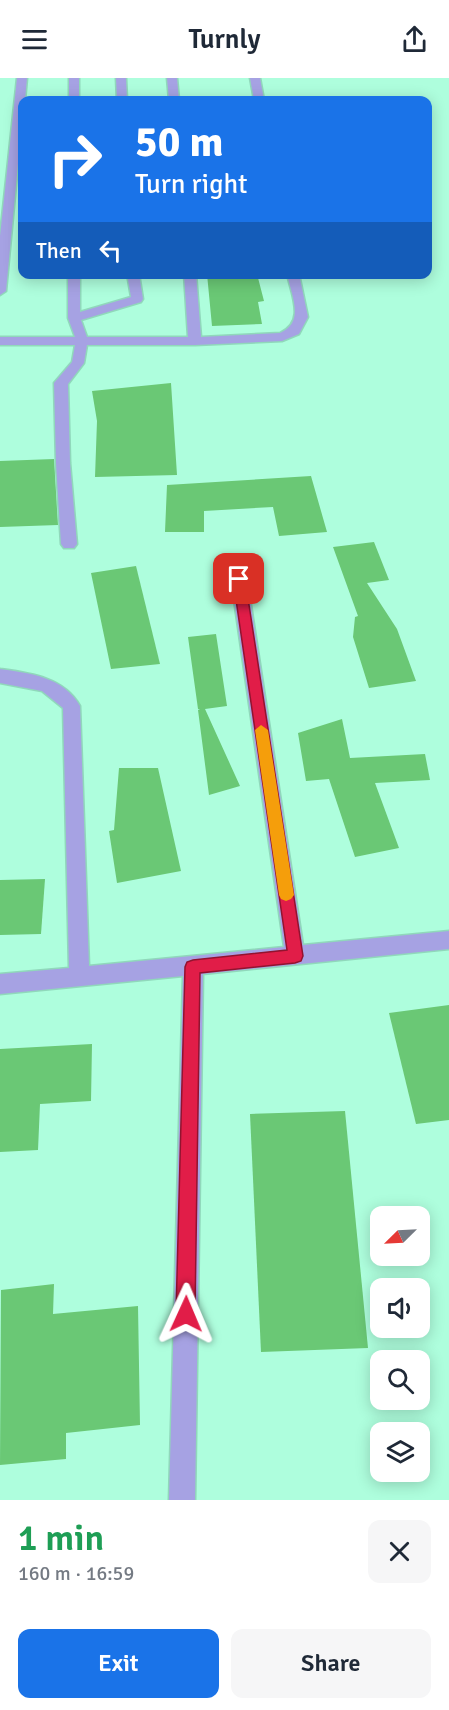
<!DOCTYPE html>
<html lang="en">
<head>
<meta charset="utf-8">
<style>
  :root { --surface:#fff; --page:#f6f6f7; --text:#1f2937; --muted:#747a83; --accent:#1a73e8 }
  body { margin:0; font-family:Signika,sans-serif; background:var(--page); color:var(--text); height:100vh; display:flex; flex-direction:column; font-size:22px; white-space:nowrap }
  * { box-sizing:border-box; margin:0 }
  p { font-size:20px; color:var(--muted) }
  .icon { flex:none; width:33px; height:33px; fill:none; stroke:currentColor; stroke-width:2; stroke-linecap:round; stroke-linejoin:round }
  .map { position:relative; height:1422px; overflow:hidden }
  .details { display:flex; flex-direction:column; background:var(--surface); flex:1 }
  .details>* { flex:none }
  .top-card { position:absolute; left:18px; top:18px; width:414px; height:183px; border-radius:12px; box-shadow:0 3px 15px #0003; background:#1a73e8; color:#fff; overflow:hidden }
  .needle { width:39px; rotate:246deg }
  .controls { position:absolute; left:370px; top:1128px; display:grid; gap:12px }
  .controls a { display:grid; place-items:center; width:60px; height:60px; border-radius:12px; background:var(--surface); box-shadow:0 3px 15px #0003; font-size:30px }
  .pin { position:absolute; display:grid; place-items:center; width:51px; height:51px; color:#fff; margin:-26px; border-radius:12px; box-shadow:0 3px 9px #0006 }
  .me { position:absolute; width:66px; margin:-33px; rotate:1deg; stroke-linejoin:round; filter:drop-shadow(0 0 4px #0008) }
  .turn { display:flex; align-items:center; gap:21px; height:126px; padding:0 18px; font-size:27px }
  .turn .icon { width:78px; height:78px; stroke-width:2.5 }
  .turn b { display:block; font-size:42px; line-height:51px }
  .then { display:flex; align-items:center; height:57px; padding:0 18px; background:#0003; gap:12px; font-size:22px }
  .round { display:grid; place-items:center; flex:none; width:63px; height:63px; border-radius:12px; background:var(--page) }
  .headline { display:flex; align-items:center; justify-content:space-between; height:102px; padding:0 18px }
  h1 { font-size:36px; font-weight:600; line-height:45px; color:#1e9e55 }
  .button { display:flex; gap:12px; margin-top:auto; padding:12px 18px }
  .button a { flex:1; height:69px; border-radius:12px; background:var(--accent); color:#fff; font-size:24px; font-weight:600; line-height:69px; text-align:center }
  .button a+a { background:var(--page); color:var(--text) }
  header { display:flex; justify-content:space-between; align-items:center; height:78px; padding:0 18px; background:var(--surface); font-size:27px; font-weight:600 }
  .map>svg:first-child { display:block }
  .building { fill:#6ac875 }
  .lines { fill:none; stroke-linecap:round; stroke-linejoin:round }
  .minor-casing { stroke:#90d8bb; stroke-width:3 }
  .minor { fill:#a6a2e3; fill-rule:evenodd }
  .route { fill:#e11d48; stroke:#92132f; stroke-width:1.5 }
  .slow { fill:#f59e0b }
</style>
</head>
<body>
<header><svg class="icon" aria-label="menu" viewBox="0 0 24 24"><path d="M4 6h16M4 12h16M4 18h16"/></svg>Turnly<svg class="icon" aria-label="share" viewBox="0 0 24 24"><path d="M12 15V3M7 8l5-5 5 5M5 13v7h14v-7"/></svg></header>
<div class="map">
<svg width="449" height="1422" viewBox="0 0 449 1422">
  <rect width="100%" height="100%" fill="#aefedd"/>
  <g class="building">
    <polygon points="207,196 257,196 264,223 258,224 262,246 212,248"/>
    <polygon points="171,305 177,397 95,399 97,343 92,313"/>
    <polygon points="54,381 58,447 0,449 0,383"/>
    <polygon points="311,398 327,454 279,458 273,429 204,433 204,454 165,454 167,407"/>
    <polygon points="374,464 389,502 367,505 397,551 416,603 369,610 353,559 355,539 358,538 333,469"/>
    <polygon points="136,488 160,586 111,591 91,495"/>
    <polygon points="216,556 227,628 205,631 240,708 209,717 198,632 200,631 198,631 188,559"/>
    <polygon points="342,641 350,680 425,676 430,702 375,705 399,770 355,779 329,701 306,703 298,655"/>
    <polygon points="119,690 158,690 181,793 117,805 109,753 114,752"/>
    <polygon points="45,801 41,856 0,857 0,802"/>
    <polygon points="449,927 449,1042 416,1046 389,935"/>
    <polygon points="92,966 91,1023 40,1026 38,1072 0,1074 0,971"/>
    <polygon points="345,1033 368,1270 261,1274 250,1036"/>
    <polygon points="54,1206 53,1236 138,1228 140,1347 66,1355 66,1381 0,1387 1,1212"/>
  </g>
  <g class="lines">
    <defs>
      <g id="minor">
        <polygon points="17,0 27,0 25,22 22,22 22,43 6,213 0,217 0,158"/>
        <rect x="69" y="0" width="10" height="22"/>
        <polygon points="116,0 126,0 127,22 117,22"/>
        <polygon points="167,0 177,0 179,22 169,22"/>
        <polygon points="250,0 260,0 264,22 254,22"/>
        <path d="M 68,196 L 80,196 L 80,234 L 131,219 L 127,196 L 139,196 L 143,221 L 141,224 L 81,242 L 87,259 L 188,259 L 184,196 L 196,196 L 201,259 L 280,255 C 305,244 292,219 287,196 L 299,196 L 308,239 L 299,256 L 282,263 L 195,267 L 87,267 L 84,285 L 68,306 L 70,385 L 77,466 L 74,470 L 64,470 L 61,466 L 56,385 L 54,305 L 72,284 L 75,267 L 0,267 L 0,259 L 75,259 L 68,240 Z"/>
        <path d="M 239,495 L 244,497 L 247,501 L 303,867 L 449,853 L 449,871 L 203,896 L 195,1422 L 169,1422 L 183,898 L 0,916 L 0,896 L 69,890 L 63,630 L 42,613 L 0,605 L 0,591 C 29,595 64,599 80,628 L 89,888 L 284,869 L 231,501 L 234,497 Z"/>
      </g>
    </defs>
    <use href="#minor" class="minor-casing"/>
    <use href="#minor" class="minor"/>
  </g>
  <polygon class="route" points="239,497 245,501 303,878 301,883 295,885 200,895 195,1236 192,1243 186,1246 179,1243 176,1236 185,889 187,884 193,882 287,872 233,501"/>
  <polygon class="slow" points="261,647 268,652 294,817 291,821 286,823 281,821 279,817 255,652"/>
</svg>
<div class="controls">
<a><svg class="needle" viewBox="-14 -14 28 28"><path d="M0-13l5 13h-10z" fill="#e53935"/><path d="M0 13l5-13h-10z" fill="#747a83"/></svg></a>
<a><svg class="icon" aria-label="sound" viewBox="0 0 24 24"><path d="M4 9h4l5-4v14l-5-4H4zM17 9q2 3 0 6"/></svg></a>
<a><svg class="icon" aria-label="search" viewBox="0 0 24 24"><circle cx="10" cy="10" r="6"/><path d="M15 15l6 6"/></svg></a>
<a><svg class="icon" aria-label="layers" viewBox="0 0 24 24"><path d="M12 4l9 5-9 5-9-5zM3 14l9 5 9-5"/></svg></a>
</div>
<div class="pin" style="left:239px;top:501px;background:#d93025"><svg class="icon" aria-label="arrive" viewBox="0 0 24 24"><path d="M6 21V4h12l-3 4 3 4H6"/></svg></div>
<svg class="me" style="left:186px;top:1236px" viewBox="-20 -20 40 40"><path d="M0-17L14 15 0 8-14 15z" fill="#e11d48" stroke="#fff" stroke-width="4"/></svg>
<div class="top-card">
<div class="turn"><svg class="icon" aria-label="right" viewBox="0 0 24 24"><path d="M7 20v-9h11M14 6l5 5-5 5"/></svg><div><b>50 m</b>Turn right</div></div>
<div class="then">Then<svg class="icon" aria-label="left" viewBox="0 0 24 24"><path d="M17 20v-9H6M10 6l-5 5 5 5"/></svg></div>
</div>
</div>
<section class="details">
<div class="headline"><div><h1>1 min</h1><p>160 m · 16:59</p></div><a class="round"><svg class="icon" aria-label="close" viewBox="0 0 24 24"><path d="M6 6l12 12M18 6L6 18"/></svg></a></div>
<div class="button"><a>Exit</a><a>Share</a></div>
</section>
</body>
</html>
